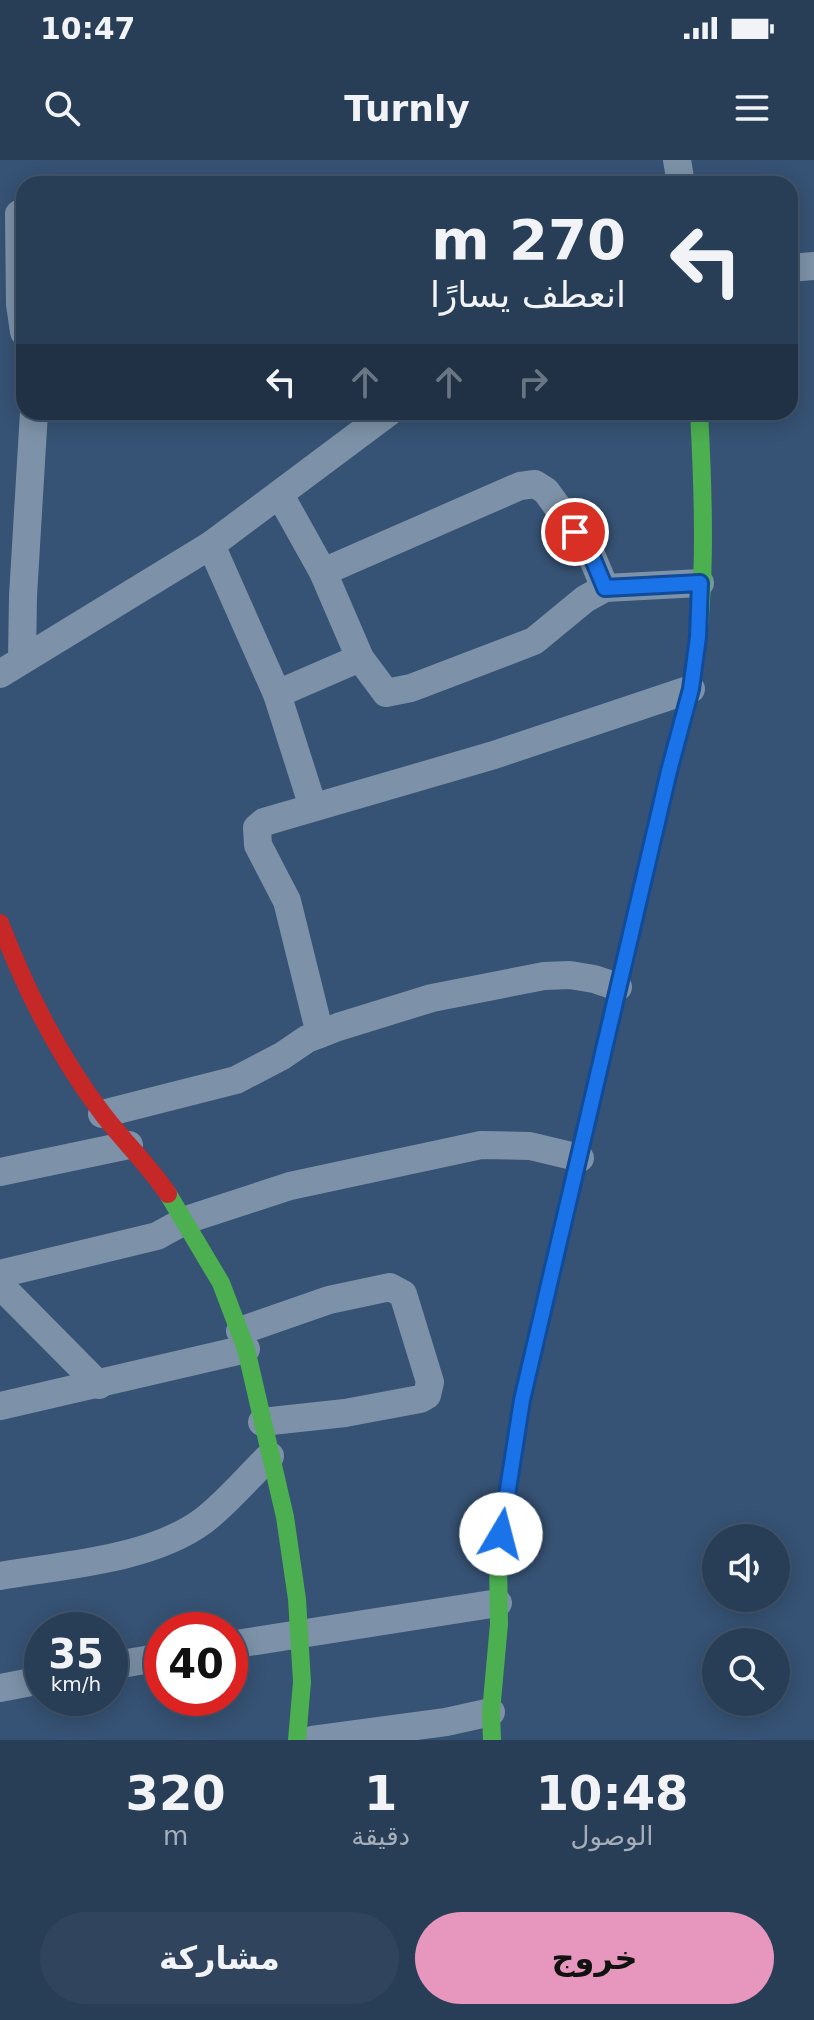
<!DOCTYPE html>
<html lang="ar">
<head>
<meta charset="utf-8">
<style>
  :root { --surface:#283e57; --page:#30455d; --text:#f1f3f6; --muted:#a5aeba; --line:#44576d; --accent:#e797bd }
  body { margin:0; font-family:"DejaVu Sans",Vazirmatn,sans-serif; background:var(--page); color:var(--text); direction:rtl; height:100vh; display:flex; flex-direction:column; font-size:30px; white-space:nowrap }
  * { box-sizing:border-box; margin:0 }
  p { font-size:26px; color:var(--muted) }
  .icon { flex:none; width:44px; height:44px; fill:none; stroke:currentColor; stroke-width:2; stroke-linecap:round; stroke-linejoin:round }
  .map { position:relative; height:1580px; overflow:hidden; direction:ltr }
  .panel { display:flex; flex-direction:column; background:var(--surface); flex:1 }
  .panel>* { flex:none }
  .guide { position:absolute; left:16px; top:16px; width:782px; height:244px; border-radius:24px; box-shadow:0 4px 20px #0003,0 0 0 2px var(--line); direction:rtl; background:#283e57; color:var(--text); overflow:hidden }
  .tools { position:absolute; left:702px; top:1364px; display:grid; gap:16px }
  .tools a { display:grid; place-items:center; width:88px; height:88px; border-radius:50%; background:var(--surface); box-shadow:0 4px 20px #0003,0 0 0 2px var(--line); font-size:40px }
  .speed { position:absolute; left:24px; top:1452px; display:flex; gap:16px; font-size:40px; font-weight:700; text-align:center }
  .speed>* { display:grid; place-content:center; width:104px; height:104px; border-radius:50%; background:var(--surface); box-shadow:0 4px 20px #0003,0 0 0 2px var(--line); line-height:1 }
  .speed small { font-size:20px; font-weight:400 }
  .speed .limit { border:12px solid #d22; background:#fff; color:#111 }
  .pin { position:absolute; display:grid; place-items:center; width:68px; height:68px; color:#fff; margin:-34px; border:4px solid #fff; border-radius:50%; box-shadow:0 2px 8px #0007 }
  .me { position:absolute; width:88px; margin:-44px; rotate:8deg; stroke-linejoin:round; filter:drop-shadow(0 0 6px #0008) }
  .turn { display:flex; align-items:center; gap:28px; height:168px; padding:0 40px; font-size:36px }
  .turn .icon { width:104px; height:104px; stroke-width:2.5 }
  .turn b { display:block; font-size:56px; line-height:68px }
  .lanes { display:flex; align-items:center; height:76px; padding:0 40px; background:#0003; justify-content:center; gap:40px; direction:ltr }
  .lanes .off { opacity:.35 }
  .eta { display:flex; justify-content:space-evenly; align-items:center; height:136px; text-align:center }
  .eta b { font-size:48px; font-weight:700; line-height:56px }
  .button { display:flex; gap:16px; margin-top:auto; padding:16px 40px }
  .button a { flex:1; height:92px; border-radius:48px; background:var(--accent); color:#111; font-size:32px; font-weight:700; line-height:92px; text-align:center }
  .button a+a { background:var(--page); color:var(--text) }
  .status { display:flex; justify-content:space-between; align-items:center; height:56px; padding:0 40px; background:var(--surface); direction:ltr }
  .status svg { height:22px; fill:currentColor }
  header { display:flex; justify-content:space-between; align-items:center; height:104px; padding:0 40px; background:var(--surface); font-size:36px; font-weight:700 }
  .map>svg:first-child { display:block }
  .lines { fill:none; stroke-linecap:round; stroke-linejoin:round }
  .street { stroke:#7d92a8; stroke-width:28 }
  .fast { stroke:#4caf50; stroke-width:18 }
  .jam { stroke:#c62828; stroke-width:18 }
  .route-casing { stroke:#114b97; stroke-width:20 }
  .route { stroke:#1a73e8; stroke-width:14 }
</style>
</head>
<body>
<div class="status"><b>10:47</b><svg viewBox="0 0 49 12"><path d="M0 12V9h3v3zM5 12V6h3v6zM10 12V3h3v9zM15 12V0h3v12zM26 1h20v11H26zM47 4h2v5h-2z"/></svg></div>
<header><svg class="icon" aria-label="menu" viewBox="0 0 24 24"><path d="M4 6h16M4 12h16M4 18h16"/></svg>Turnly<svg class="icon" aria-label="search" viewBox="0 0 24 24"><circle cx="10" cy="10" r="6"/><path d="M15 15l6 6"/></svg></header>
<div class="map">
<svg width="814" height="1580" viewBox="0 0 814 1580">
  <rect width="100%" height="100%" fill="#365274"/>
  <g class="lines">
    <g class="street">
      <polyline points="677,0 681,24"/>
      <polyline points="19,54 20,144 24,172"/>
      <polyline points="790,108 814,106"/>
      <polyline points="280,335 323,412 360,498 386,533 411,528 534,481 585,439 605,428 700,423"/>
      <polyline points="211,385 277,534 313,647"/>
      <polyline points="323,412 520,326 535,324 546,331 590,392 605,428"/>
      <polyline points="22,499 23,436 34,252"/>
      <polyline points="0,514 211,385 389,252"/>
      <polyline points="277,534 360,498"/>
      <polyline points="320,874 287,741 258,685 257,668 264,662 494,595 691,529"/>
      <polyline points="102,954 236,920 282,896 307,879 338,867 432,838 544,816 570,815 594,819 618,827"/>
      <polyline points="0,1012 129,985"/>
      <polyline points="0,1114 157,1076 186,1060 290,1026 481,985 530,986 580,998"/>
      <polyline points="0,1125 99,1225"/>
      <polyline points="240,1171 329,1140 390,1127 403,1134 430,1222 427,1235 420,1239 345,1253 262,1262"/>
      <polyline points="0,1246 246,1189"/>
      <path d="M 0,1416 C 63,1405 150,1400 203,1361 C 227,1343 248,1317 270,1296"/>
      <polyline points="230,1485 498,1443"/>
      <polyline points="110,1506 162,1497"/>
      <polyline points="0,1528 42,1520"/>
      <polyline points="312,1580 446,1562 491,1552"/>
    </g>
    <g class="fast">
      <path d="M 672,600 C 679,576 686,553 691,529 C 707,438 704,344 699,252"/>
      <polyline points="168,1034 221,1123 246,1189 285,1357 297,1439 302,1522 297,1580"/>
      <polyline points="492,1580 491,1552 499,1464 498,1400 522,1240 574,1015"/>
    </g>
    <g class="jam">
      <path d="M 0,763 C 25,828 60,898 102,953 C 123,981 149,1005 168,1034"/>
      <polyline points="574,1015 672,600"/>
    </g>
  </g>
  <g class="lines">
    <defs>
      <polyline id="route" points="501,1374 522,1240 669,611 691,529 698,477 700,423 605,428 590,392 575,372"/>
    </defs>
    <use href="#route" class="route-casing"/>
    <use href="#route" class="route"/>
  </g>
</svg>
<div class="tools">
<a><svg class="icon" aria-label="sound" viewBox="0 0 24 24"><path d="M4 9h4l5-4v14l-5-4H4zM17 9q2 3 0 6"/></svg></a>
<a><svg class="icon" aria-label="search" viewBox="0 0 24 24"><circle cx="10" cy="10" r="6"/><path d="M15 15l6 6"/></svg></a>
</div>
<div class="speed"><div>35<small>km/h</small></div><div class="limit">40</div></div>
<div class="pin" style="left:575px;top:372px;background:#d93025"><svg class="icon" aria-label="arrive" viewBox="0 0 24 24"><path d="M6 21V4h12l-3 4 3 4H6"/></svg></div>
<svg class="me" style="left:501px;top:1374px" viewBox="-20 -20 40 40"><circle r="19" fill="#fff"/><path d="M0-13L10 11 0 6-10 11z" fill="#1a73e8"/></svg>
<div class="guide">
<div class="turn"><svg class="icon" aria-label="left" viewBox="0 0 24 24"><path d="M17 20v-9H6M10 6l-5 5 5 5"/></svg><div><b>270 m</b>انعطف يسارًا</div></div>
<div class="lanes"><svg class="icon" aria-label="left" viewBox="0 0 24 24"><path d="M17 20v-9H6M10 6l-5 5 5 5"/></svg><svg class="icon off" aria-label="ahead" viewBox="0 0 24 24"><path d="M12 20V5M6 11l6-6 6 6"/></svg><svg class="icon off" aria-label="ahead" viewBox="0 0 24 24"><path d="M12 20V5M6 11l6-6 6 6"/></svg><svg class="icon off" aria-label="right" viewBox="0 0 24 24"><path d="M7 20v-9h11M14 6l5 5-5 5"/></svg></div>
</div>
</div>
<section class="panel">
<div class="eta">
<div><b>10:48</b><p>الوصول</p></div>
<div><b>1</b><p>دقيقة</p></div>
<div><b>320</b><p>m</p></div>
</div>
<div class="button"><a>خروج</a><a>مشاركة</a></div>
</section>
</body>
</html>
